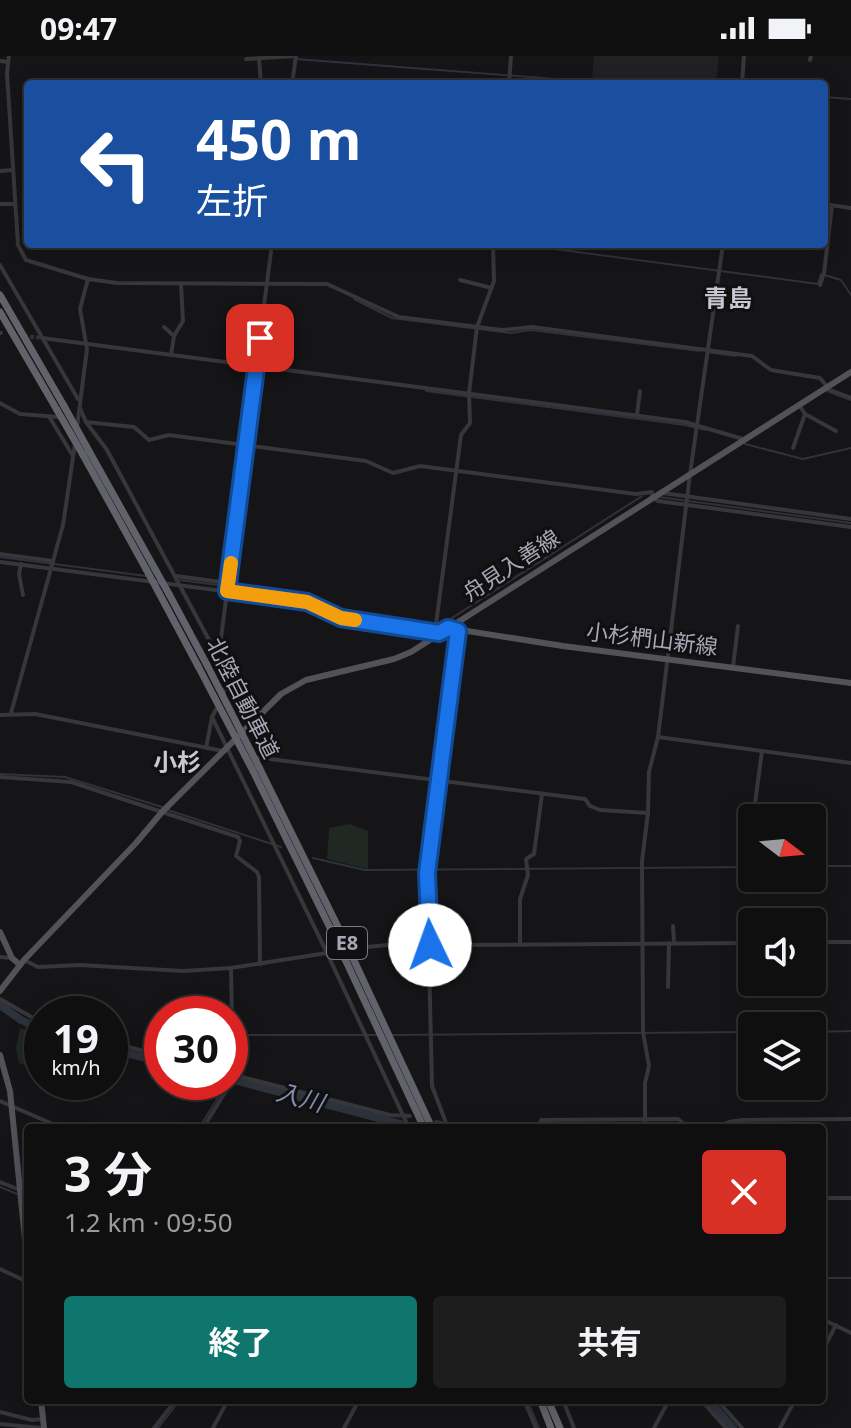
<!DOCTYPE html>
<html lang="ja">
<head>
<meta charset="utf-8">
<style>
  :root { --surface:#100f10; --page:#1e1d1e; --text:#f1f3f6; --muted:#9c9c9f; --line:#302f30; --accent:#0f766e }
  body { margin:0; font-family:"Noto Sans","Noto Sans JP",sans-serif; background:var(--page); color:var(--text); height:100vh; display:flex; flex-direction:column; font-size:30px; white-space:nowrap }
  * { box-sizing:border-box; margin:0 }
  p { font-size:26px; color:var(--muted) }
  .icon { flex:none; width:44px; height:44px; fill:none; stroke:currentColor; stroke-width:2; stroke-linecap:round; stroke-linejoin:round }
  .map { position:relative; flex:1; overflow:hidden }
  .drawer { position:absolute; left:24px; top:1068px; width:802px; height:280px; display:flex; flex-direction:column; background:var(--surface); border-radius:8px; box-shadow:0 4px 20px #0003,0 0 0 2px var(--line) }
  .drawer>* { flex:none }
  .hud { position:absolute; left:24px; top:24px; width:804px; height:168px; border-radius:8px; box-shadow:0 4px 20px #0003,0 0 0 2px var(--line); background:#1a4fa0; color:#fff; overflow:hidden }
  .needle { width:52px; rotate:106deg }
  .tools { position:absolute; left:738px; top:748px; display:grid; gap:16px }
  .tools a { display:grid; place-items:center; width:88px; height:88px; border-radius:8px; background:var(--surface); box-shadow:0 4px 20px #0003,0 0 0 2px var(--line); font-size:40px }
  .speed { position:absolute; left:24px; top:940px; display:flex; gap:16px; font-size:40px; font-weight:700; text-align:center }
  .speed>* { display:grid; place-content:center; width:104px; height:104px; border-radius:50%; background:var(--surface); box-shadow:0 4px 20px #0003,0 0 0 2px var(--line); line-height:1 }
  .speed small { font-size:20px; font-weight:400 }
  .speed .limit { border:12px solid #d22; background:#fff; color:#111 }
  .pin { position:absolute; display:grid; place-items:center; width:68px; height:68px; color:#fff; margin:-34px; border-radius:16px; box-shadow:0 4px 12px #0006 }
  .me { position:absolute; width:88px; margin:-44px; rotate:357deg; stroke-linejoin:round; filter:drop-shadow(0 0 6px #0008) }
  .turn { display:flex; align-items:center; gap:28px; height:168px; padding:0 40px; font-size:36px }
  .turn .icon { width:104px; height:104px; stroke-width:2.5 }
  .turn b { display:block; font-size:56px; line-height:68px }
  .round { display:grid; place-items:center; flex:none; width:84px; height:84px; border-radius:8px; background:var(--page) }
  .summary { display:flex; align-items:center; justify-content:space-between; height:136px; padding:0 40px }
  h1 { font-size:48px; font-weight:700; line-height:60px }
  .primary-button { display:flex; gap:16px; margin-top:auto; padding:16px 40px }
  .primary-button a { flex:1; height:92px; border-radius:8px; background:var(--accent); color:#fff; font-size:32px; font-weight:700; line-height:92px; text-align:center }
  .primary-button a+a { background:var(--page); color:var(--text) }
  .status { display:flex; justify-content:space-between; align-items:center; height:56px; padding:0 40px; background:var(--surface); direction:ltr }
  .status svg { height:22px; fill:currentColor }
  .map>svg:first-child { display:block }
  .built { fill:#212023 }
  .green { fill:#212823 }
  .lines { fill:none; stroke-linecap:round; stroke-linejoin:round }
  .stream { stroke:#2e323b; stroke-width:2 }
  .river { stroke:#2e323b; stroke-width:8 }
  .minor-tunnel { stroke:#323236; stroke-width:4; stroke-dasharray:4 2; stroke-linecap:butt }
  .minor { stroke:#36363b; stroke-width:4 }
  .major { stroke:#525259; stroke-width:6 }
  .highway { stroke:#62626b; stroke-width:7 }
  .highway-bridge { stroke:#62626b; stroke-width:7 }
  .route-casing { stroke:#114b97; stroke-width:20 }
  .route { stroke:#1a73e8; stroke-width:14 }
  .slow { stroke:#f59e0b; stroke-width:14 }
  .labels { text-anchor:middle; stroke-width:6; stroke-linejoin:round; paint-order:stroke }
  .shield { fill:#100f11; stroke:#7a7a84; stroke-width:2 }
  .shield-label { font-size:20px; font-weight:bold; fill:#a7a8b5 }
  .street-label { font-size:22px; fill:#a7a8b5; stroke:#100f11 }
  .neighbourhood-label { font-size:24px; font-weight:bold; fill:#c8c8d1; stroke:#100f11 }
  .water-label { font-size:24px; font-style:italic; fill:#818ead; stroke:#100f11 }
</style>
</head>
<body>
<div class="status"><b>09:47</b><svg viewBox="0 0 49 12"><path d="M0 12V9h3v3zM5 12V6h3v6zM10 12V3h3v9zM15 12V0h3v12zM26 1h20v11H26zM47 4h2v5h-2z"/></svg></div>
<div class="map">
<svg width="851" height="1372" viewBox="0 0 851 1372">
  <rect width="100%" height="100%" fill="#151416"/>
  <polygon class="built" points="594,0 719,0 716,28 655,28 592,24"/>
  <g class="green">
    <polygon points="350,768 368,775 368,813 327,803 329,772"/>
    <polygon points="20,972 42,980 42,1015 19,1007 16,992"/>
  </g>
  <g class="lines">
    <g class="stream">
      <polyline points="296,3 622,28"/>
      <polyline points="824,41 851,43"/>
      <polyline points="517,188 818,228 821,218 841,224 851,239"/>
      <polyline points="354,243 392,262 511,277 531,274 700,295"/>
      <polyline points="707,296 736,300"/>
      <polyline points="426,335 685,369 706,374"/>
      <polyline points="827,335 851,344"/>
      <polyline points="745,388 803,403 851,392"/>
      <polyline points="659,441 851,467"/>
      <polyline points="0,501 146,520"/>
      <polyline points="180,524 310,541 341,558 441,569 642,440"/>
      <polyline points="0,718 65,721 162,751"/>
      <polyline points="168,754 281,791"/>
      <polyline points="313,802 365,814 752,811"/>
      <polyline points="812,810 851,810"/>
      <polyline points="812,976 851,975"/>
      <polyline points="230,979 377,979"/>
      <polyline points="391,979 752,976"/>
      <polyline points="230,1001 230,1015"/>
      <polyline points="199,1072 219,1040 225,1026"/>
      <polyline points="0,1131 17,1138"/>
      <polyline points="822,1222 851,1222"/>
      <polyline points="527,1344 539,1372"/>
      <polyline points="158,1372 180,1344"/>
    </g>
    <g class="river">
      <polyline points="0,949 21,964 42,974"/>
      <polyline points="110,993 162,1006"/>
      <polyline points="230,1023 416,1072"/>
      <polyline points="708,1344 733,1372"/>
    </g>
    <polyline class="minor-tunnel" points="24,280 42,282"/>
    <g class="minor">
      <polyline points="9,0 7,17 18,189 26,204 88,223 117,227 327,228 399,261 502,274 532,271 752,300 771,314 820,322 830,334 851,342"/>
      <polyline points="246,3 296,0"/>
      <polyline points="259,3 261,28"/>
      <polyline points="810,4 811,0"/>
      <polyline points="0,5 8,6"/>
      <polyline points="292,28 296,0"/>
      <polyline points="509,28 511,0"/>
      <polyline points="742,28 744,0"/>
      <polyline points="0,115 13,114"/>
      <polyline points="0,148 15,148"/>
      <polyline points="824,148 851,152"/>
      <polyline points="0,209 78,343"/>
      <polyline points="460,224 492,232"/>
      <polyline points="820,229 824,217 832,150"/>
      <polyline points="164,271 174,280 171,299"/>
      <polyline points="0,277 1,277"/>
      <polyline points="174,280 183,265 181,228"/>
      <polyline points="42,282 685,366 743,383"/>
      <polyline points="0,347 20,358 59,361"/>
      <polyline points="80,352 86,366 107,394 216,597 227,624 223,640"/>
      <polyline points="805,358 836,375"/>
      <polyline points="637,359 640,335"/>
      <polyline points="50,362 73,400"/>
      <polyline points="86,366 134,371 149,384 169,379 366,405 393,417 420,410 636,438 652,436 652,441 658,445 851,471"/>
      <polyline points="77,371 87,293 80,253 88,223"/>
      <polyline points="793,392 805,358 799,349"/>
      <polyline points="663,437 851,463"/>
      <polyline points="0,498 53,505"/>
      <polyline points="0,506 307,546 341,562 439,577"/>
      <polyline points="21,508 19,518 23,539"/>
      <polyline points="176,520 228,527"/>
      <polyline points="435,576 461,379 470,367 469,337 477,271 494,225 493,188"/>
      <polyline points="216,597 220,590 272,188"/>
      <polyline points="733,611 738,570"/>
      <polyline points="11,657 63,469 75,388"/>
      <polyline points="0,659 35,658 223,695"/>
      <polyline points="212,661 327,897 409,1072"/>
      <polyline points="658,681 851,707"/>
      <polyline points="206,692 212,661 219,648"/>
      <polyline points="254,701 585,743 590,750 600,754 648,757"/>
      <polyline points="0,721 71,726 238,781 240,785 236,800 257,816 259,821 260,908"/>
      <polyline points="753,762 762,695"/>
      <polyline points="752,771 752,782"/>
      <polyline points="673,870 674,887"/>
      <polyline points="812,886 851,886"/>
      <polyline points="520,889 520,843 528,819 526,803 534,798 542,738"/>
      <polyline points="357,892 407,887 458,889 752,887"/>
      <polyline points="0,901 12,902"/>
      <polyline points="24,904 38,911 80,909 183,915 231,912 333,896"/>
      <polyline points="668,931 669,887"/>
      <polyline points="0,943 42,967"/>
      <polyline points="110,986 162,1000"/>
      <polyline points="230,1018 390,1059 410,1060"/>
      <polyline points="0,1045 62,1072"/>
      <polyline points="436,1066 446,1068"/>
      <polyline points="203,1072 229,1030 233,1018 231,912"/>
      <polyline points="448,1072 432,1030 427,817 458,575"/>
      <polyline points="540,1072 541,1064 678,1063 689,1072"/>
      <polyline points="645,1072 645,1027 649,1010 643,976 642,805 648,757 649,716 658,681 690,418 723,188"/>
      <polyline points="714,1072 729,1066 742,1064 851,1063"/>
      <polyline points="0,1126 28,1137"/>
      <polyline points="822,1142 851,1142"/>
      <polyline points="0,1213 28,1226"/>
      <polyline points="822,1263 851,1277"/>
      <polyline points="822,1296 836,1269"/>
      <polyline points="524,1344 536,1372"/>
      <polyline points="563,1344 574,1372"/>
      <polyline points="701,1344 726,1372"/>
      <polyline points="717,1344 742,1372"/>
      <polyline points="0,1356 32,1364 43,1363"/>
      <polyline points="0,1368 42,1372"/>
      <polyline points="154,1372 176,1344"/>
      <polyline points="213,1372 228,1344"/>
      <polyline points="344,1372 359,1344"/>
      <polyline points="654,1372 669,1344"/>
      <polyline points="780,1372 795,1344"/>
    </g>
    <g class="major">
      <polyline points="448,572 563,590 851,627"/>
      <polyline points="0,876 12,902 20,909"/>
      <polyline points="0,935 24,904 136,787 162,756 281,638 306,624 394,603 411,596 851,316"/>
      <polyline points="0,999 10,1035 28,1213"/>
      <polyline points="41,1344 44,1372"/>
    </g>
    <g class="highway">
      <polyline points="0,239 64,350"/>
      <polyline points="0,256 57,354"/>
      <polyline points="89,395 155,513"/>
      <polyline points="83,399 146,513"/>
      <polyline points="159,537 198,610"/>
      <polyline points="169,538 207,609"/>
      <polyline points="259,711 345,885 432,1072"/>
      <polyline points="253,715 337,886 424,1072"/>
      <polyline points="540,1344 551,1372"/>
      <polyline points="548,1344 560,1372"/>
    </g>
    <g class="highway-bridge">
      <polyline points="64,350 89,395"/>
      <polyline points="57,354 83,399"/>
      <polyline points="146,513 159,537"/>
      <polyline points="155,513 169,538"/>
      <polyline points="207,609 259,711"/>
      <polyline points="198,610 253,715"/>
    </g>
  </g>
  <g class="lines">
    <defs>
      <polyline id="route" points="260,282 227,535 307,546 341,562 439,577 448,572 458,575 427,817 430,889"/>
    </defs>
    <use href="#route" class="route-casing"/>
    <use href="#route" class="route"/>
    <polyline class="slow" points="231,507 227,535 307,546 341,562 355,564"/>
  </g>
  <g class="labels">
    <rect class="shield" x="327" y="871" width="40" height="32" rx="6"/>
    <g class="shield-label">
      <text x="347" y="894">E8</text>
    </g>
    <g class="street-label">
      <text transform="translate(511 509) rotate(-33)" y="8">舟見入善線</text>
      <text transform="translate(652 583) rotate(7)" y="8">小杉椚山新線</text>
      <text transform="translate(243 642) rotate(63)" y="8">北陸自動車道</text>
    </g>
    <g class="neighbourhood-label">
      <text x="728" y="251">青島</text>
      <text x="177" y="715">小杉</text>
    </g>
    <g class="water-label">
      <text transform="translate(300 1042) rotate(15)" y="8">入川</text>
    </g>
  </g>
</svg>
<div class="tools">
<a><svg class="needle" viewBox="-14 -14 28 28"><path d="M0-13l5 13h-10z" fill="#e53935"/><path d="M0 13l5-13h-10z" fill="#9c9c9f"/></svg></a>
<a><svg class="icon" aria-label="sound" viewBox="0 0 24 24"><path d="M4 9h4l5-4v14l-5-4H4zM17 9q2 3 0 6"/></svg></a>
<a><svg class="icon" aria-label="layers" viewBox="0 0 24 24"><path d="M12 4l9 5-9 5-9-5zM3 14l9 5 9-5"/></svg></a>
</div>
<div class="speed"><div>19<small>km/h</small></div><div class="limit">30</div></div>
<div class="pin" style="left:260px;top:282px;background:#d93025"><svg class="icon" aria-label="arrive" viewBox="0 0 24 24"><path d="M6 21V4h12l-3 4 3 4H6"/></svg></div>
<svg class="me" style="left:430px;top:889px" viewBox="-20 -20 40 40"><circle r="19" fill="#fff"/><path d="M0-13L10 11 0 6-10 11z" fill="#1a73e8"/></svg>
<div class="hud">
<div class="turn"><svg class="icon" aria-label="left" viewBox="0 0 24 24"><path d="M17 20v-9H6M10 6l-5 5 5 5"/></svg><div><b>450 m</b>左折</div></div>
</div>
<section class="drawer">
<div class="summary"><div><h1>3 分</h1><p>1.2 km · 09:50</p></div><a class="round" style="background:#d93025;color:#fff"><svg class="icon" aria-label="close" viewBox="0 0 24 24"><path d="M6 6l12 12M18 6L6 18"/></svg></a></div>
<div class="primary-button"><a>終了</a><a>共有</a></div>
</section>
</div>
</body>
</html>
